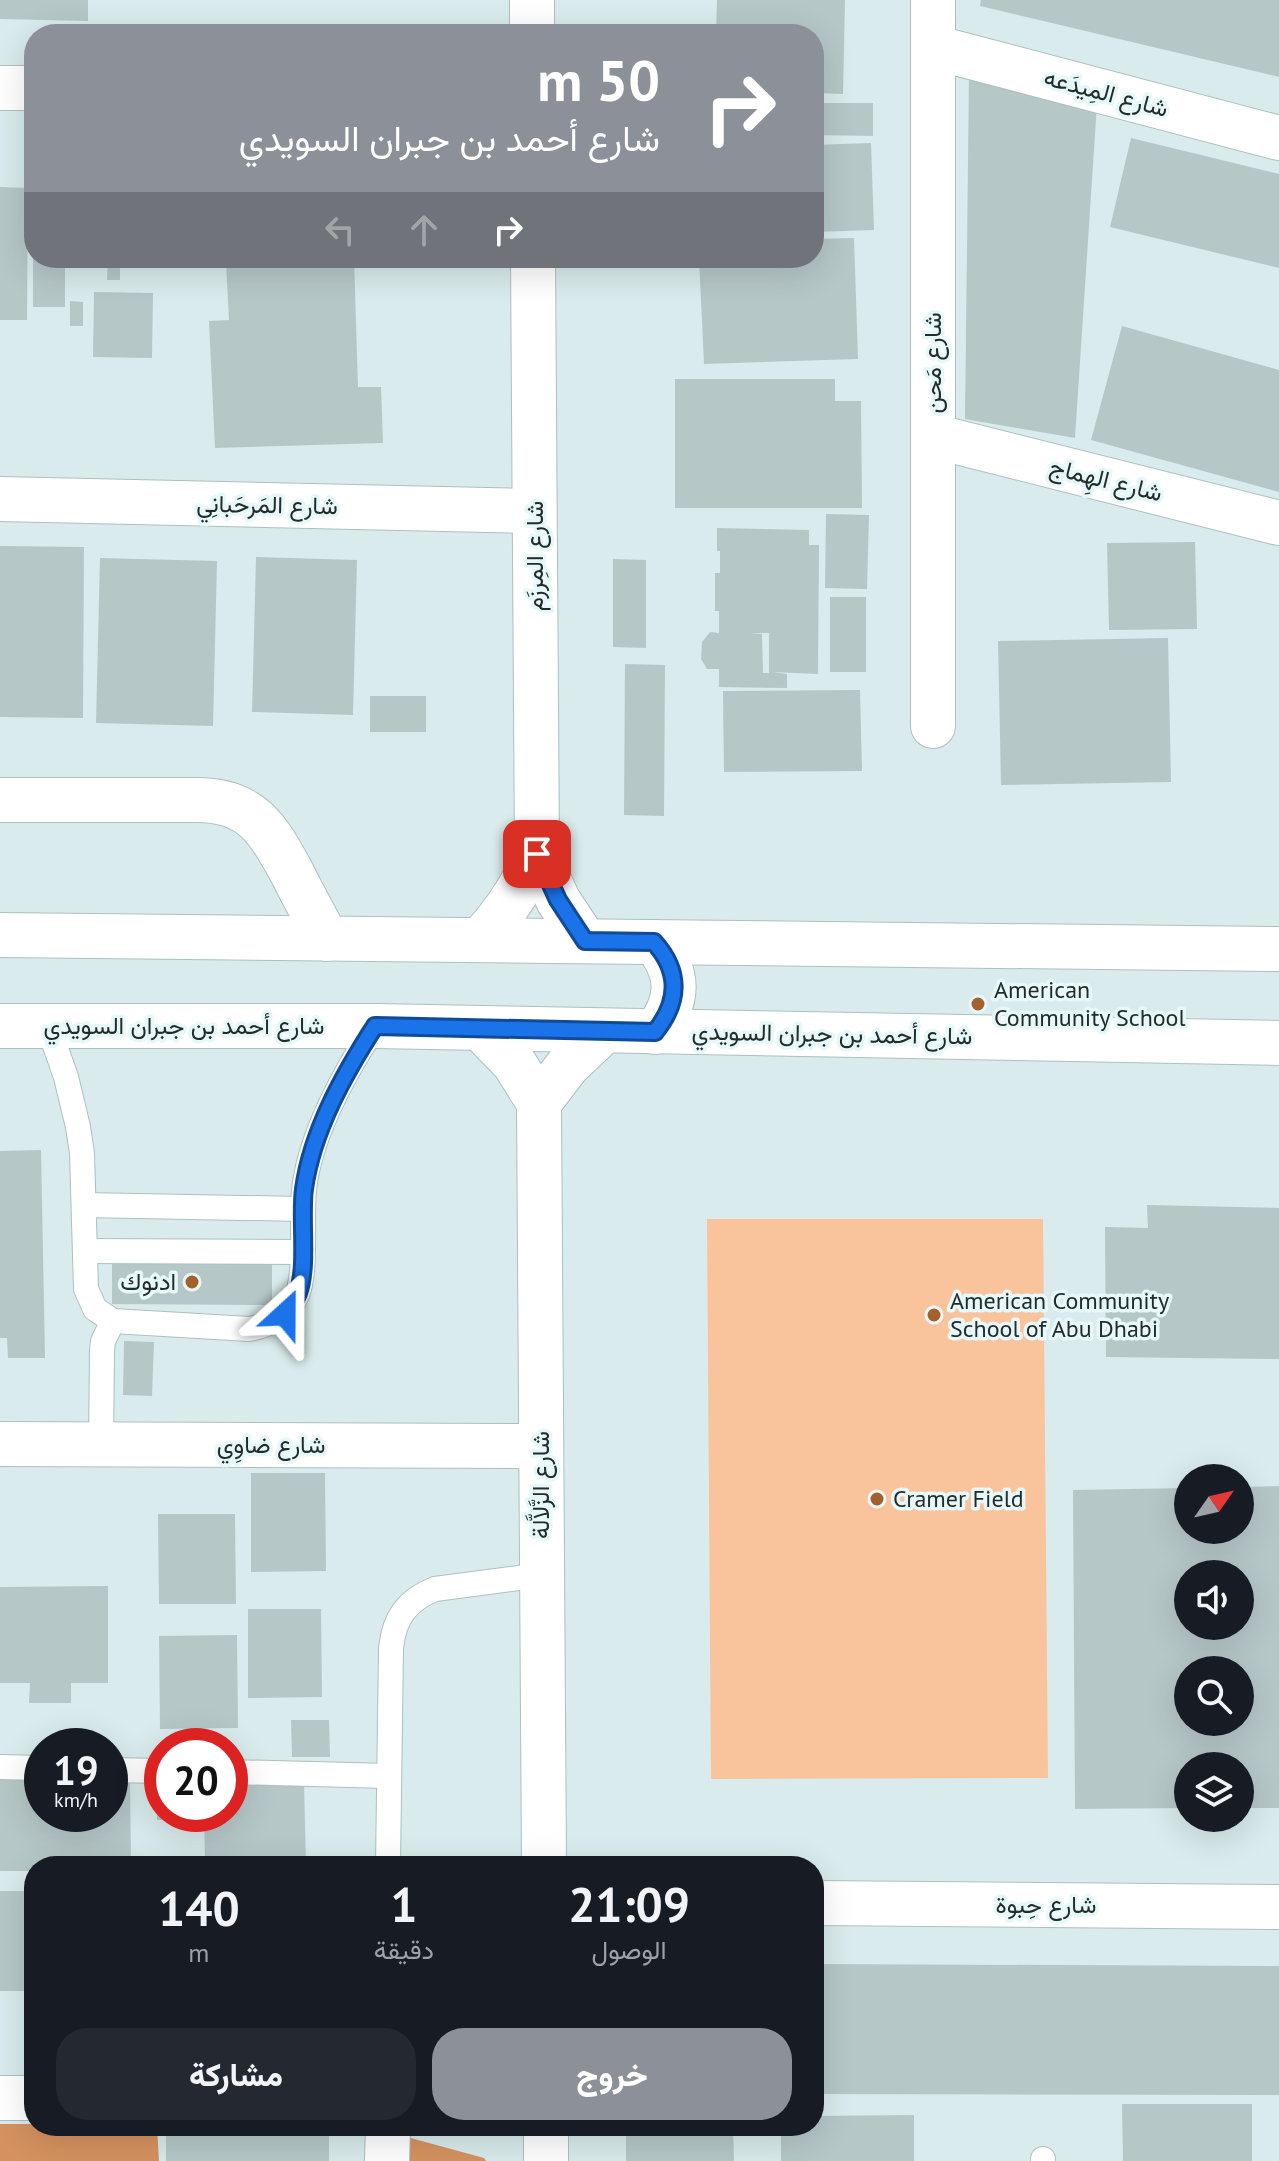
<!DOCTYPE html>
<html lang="ar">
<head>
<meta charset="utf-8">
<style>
  :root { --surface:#171b24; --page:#242831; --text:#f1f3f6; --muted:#9ea1a6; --accent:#8c9099 }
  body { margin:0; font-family:"PT Sans",Vazirmatn,sans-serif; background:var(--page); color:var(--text); direction:rtl; height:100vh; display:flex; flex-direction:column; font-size:30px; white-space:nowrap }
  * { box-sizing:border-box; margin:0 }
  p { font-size:26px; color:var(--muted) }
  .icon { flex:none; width:44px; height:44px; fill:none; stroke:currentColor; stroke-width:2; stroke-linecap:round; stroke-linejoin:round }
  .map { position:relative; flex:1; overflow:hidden; direction:ltr }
  .sheet { position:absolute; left:24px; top:1856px; width:800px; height:280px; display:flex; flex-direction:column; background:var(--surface); border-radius:32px; box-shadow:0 8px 32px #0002; direction:rtl }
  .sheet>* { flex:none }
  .top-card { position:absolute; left:24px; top:24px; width:800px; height:244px; border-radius:32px; box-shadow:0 8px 32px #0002; direction:rtl; background:#8c9099; color:#fff; overflow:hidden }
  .needle { width:52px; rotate:56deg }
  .tools { position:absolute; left:1174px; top:1464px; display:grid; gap:16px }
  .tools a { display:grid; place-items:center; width:80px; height:80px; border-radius:50%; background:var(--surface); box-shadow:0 8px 32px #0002; font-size:40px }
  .speed { position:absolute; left:24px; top:1728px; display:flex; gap:16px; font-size:40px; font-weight:700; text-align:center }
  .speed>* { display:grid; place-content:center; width:104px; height:104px; border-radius:50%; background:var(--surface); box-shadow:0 8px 32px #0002; line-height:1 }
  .speed small { font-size:20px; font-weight:400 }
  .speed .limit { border:12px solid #d22; background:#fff; color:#111 }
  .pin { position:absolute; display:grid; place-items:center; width:68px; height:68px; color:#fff; margin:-34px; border-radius:16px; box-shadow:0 4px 12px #0006 }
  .me { position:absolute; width:88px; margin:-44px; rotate:24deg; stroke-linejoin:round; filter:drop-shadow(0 0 6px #0008) }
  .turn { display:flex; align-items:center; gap:28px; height:168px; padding:0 32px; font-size:36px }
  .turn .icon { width:104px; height:104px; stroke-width:2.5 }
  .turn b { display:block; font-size:56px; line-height:68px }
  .lanes { display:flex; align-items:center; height:76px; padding:0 32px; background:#0003; justify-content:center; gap:40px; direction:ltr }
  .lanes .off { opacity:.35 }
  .eta { display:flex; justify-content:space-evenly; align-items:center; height:136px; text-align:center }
  .eta b { font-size:48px; font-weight:800; line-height:56px }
  .cta { display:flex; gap:16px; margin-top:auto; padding:16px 32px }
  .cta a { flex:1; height:92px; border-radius:32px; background:var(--accent); color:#fff; font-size:32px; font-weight:800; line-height:92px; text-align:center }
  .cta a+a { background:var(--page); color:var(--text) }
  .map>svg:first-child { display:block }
  .green { fill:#f9c39b }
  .forest { fill:#d59260 }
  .building { fill:#b6c7c8; fill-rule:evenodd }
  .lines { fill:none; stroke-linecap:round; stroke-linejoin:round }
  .service-casing { stroke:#aebfc0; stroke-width:26 }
  .minor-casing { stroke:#aebfc0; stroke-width:46 }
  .tertiary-casing { stroke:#aebfc0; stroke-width:46 }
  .service { stroke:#fff; stroke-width:24 }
  .minor { stroke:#fff; stroke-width:44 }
  .tertiary { stroke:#fff; stroke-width:44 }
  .route-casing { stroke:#114b97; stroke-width:20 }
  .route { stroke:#1a73e8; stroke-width:14 }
  .poi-dot { fill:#a3622d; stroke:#e6f8f9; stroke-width:3 }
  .labels { text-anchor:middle; stroke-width:7; stroke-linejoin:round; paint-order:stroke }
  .street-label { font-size:24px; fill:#242b2b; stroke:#e6f8f9 }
  .poi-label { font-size:24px; fill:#242b2b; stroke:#e6f8f9; text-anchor:start }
</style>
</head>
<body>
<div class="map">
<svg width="1279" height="2161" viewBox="0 0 1279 2161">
  <rect width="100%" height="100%" fill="#d9ebec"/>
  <polygon class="green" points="707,1219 1043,1219 1048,1778 711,1779"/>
  <g class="forest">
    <polygon points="0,2124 34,2124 34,2126 157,2126 159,2161 0,2161"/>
    <polygon points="407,2137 484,2158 486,2161 407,2161"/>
  </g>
  <g class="building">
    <polygon points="0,0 88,0 88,21 0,19"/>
    <polygon points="717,0 845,0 843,94 814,93 814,34 716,34"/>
    <polygon points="981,0 1279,0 1279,77 980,6"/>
    <polygon points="969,75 1097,104 1075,438 965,419"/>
    <polygon points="814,103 873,103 873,136 814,135"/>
    <polygon points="1131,138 1279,174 1279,268 1110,227"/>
    <polygon points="871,143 874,230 814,232 814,145"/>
    <polygon points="0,187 28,188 27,320 0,320"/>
    <polygon points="854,238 858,359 704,364 699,258 814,258 814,239"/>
    <rect x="33" y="258" width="32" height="49"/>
    <polygon points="108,258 120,258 120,280 107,280"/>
    <polygon points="354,258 358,387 381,387 383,443 215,448 209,321 229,320 226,263"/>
    <polygon points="94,292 153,293 152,358 93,357"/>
    <polygon points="70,301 83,302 83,326 70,326"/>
    <polygon points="1122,326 1279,370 1279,492 1091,440"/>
    <polygon points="675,379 835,379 835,401 861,401 862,508 675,508"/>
    <polygon points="826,514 869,515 867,589 825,588"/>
    <path d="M 717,528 L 809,530 L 809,545 L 819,545 L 818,674 L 772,672 L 787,674 L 787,688 L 719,687 L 719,669 L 707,669 L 701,659 L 702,642 L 710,632 L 719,633 L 719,611 L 715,611 L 715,573 L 720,573 L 720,551 L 717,551 ZM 750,633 L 769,633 L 769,673 L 763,673 L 762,634 Z"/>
    <polygon points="1195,542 1197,629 1109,630 1107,543"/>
    <polygon points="0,546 84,547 83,718 0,717"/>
    <polygon points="256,557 357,560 353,715 252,712"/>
    <polygon points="100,558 217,561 213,726 96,723"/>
    <polygon points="613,559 646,560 646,648 613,647"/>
    <rect x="830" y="597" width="36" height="75"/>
    <polygon points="1168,638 1171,782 1001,785 998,641"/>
    <polygon points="625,664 665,665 664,816 624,815"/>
    <polygon points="860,690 862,771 724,772 723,691"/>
    <rect x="370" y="696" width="56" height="36"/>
    <polygon points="41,1150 45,1358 8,1358 7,1338 0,1338 0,1151"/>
    <polygon points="1147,1205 1279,1208 1279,1359 1106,1357 1105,1227 1148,1228"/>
    <polygon points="112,1258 272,1259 272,1305 112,1304"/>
    <polygon points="124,1341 154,1342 152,1396 123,1395"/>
    <polygon points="251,1473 325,1473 326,1571 251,1572"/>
    <path d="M 1279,1486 L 1279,1808 L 1240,1808 L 1240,1766 L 1188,1766 L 1188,1808 L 1075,1809 L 1073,1490 L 1188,1488 L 1188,1530 L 1240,1530 L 1240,1487 ZM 1188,1574 L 1240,1574 L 1240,1626 L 1188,1626 ZM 1188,1670 L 1240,1670 L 1240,1722 L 1188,1722 Z"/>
    <polygon points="158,1514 235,1514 236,1604 159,1604"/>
    <polygon points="108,1586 108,1683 71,1683 71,1703 29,1703 30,1683 0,1683 0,1587"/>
    <polygon points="248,1609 321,1609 322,1697 248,1698"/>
    <polygon points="237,1635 238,1728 160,1729 159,1636"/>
    <polygon points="291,1720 329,1720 330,1757 292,1757"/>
    <polygon points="0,1778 42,1778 42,1814 110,1814 110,1778 130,1778 131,1866 34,1866 34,1871 0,1871"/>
    <polygon points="156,1781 162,1781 162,1814 196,1814 196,1820 157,1820"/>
    <polygon points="304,1783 306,1866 205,1866 204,1814 230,1814 230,1784"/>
    <rect x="0" y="1891" width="34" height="100"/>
    <polygon points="814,1964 1279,1966 1279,2095 814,2094"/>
    <polygon points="1122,2104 1252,2104 1252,2161 1123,2161"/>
    <polygon points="914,2115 914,2161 781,2161 781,2126 814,2126 814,2116"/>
    <polygon points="626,2126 733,2126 734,2161 626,2161"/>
    <rect x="166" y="2133" width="163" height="28"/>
  </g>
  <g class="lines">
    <defs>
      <g id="service">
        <path d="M 48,1026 L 66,1077 L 78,1127 L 82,1153 L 86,1289 L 95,1309 L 113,1321 L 249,1329 C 271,1325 288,1316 297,1295 C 307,1270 301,1219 304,1190 C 310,1134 345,1072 375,1026"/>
        <polyline points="84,1205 303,1209"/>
        <polyline points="85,1251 302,1252"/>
        <polyline points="101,1445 102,1351 103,1341 113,1321"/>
        <polyline points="0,1767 42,1768"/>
        <polyline points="110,1770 162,1771"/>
        <polyline points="230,1772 389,1776"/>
        <path d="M 388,1866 L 391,1648 C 394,1618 407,1600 435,1589 L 542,1575"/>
        <polyline points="1043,2159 1043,2161"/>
      </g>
      <g id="minor">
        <polyline points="532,0 532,34"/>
        <polyline points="933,47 1279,138"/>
        <polyline points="0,88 34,88"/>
        <polyline points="533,258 537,854 558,900 585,941"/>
        <polyline points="933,436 1279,523"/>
        <polyline points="0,499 534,511"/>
        <polyline points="933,726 933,0"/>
        <path d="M 0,800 L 197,800 C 252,800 268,829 292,873 C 303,895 315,917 327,939"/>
        <path d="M 480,940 C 505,914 522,887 537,854"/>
        <polyline points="480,1028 514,1063 539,1103 544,1866"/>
        <polyline points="539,1103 568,1065 604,1031"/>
        <polyline points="0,1444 541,1446"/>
        <polyline points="814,1903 1279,1907"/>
        <polyline points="0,2098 34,2098"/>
        <polyline points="546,2126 546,2161"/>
        <polyline points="387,2161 388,2126"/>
      </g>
      <g id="tertiary">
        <polyline points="0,935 1279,949"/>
        <path d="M 654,942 C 680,972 680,1001 655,1032"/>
        <polyline points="0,1026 375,1026 1279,1043"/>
      </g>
    </defs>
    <use href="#service" class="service-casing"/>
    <use href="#minor" class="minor-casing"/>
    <use href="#tertiary" class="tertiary-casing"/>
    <use href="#service" class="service"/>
    <use href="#minor" class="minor"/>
    <use href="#tertiary" class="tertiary"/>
  </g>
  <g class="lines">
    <defs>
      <path id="route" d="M 285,1314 C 290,1307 295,1301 298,1293 C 308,1266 300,1218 304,1189 C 312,1131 344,1074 375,1026 L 655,1032 C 680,1001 680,971 654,942 L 585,941 L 558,900 L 537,854"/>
    </defs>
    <use href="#route" class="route-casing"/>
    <use href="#route" class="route"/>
  </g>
  <g class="poi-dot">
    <circle cx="978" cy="1004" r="8"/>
    <circle cx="192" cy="1282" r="8"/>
    <circle cx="934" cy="1315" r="8"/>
    <circle cx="877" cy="1499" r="8"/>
  </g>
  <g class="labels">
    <g class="street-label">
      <text transform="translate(1106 93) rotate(15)" y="8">شارع المِيدَعه</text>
      <text transform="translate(933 363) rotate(-90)" y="8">شارع مَحن</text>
      <text transform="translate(1106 480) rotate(14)" y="8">شارع الهِماج</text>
      <text transform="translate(267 505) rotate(1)" y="8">شارع المَرحَبانِي</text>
      <text transform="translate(535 556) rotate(-90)" y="8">شارع المِرزَم</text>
      <text x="184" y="1034">شارع أحمد بن جبران السويدي</text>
      <text transform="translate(832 1034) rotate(1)" y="8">شارع أحمد بن جبران السويدي</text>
      <text x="271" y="1453">شارع ضاوِي</text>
      <text transform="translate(541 1485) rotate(-90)" y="8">شارع الزَّلاَّلة</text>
      <text x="1046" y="1913">شارع حِبوة</text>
    </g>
    <g class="poi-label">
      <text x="994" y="998">American<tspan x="994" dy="28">Community School</tspan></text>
      <text x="176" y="1290" text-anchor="end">ادنوك</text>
      <text x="950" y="1309">American Community<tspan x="950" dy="28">School of Abu Dhabi</tspan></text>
      <text x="893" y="1507">Cramer Field</text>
    </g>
  </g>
</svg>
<div class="tools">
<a><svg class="needle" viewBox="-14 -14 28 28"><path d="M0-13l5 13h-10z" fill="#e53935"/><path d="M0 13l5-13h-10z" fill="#9ea1a6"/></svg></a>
<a><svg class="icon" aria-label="sound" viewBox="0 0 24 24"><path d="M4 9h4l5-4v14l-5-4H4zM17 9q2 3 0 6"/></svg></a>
<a><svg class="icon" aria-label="search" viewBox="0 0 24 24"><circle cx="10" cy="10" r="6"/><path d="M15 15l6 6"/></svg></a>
<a><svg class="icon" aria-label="layers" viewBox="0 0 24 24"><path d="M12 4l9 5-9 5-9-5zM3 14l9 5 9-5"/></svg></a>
</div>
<div class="speed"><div>19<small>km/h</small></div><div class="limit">20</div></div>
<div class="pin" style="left:537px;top:854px;background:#d93025"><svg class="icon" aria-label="arrive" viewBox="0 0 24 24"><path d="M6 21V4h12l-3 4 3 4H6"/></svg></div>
<svg class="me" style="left:285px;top:1314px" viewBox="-20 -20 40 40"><path d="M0-17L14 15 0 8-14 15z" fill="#1a73e8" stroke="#fff" stroke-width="4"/></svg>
<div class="top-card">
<div class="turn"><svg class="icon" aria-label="right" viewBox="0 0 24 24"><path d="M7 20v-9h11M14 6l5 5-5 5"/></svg><div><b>50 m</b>شارع أحمد بن جبران السويدي</div></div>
<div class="lanes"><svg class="icon off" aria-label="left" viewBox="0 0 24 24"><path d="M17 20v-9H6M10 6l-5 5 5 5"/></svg><svg class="icon off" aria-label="ahead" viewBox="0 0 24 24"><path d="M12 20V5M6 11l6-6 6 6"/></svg><svg class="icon" aria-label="right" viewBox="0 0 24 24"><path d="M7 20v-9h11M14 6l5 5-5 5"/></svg></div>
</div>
<section class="sheet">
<div class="eta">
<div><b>21:09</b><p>الوصول</p></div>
<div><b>1</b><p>دقيقة</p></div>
<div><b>140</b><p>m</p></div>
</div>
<div class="cta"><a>خروج</a><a>مشاركة</a></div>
</section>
</div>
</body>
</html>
